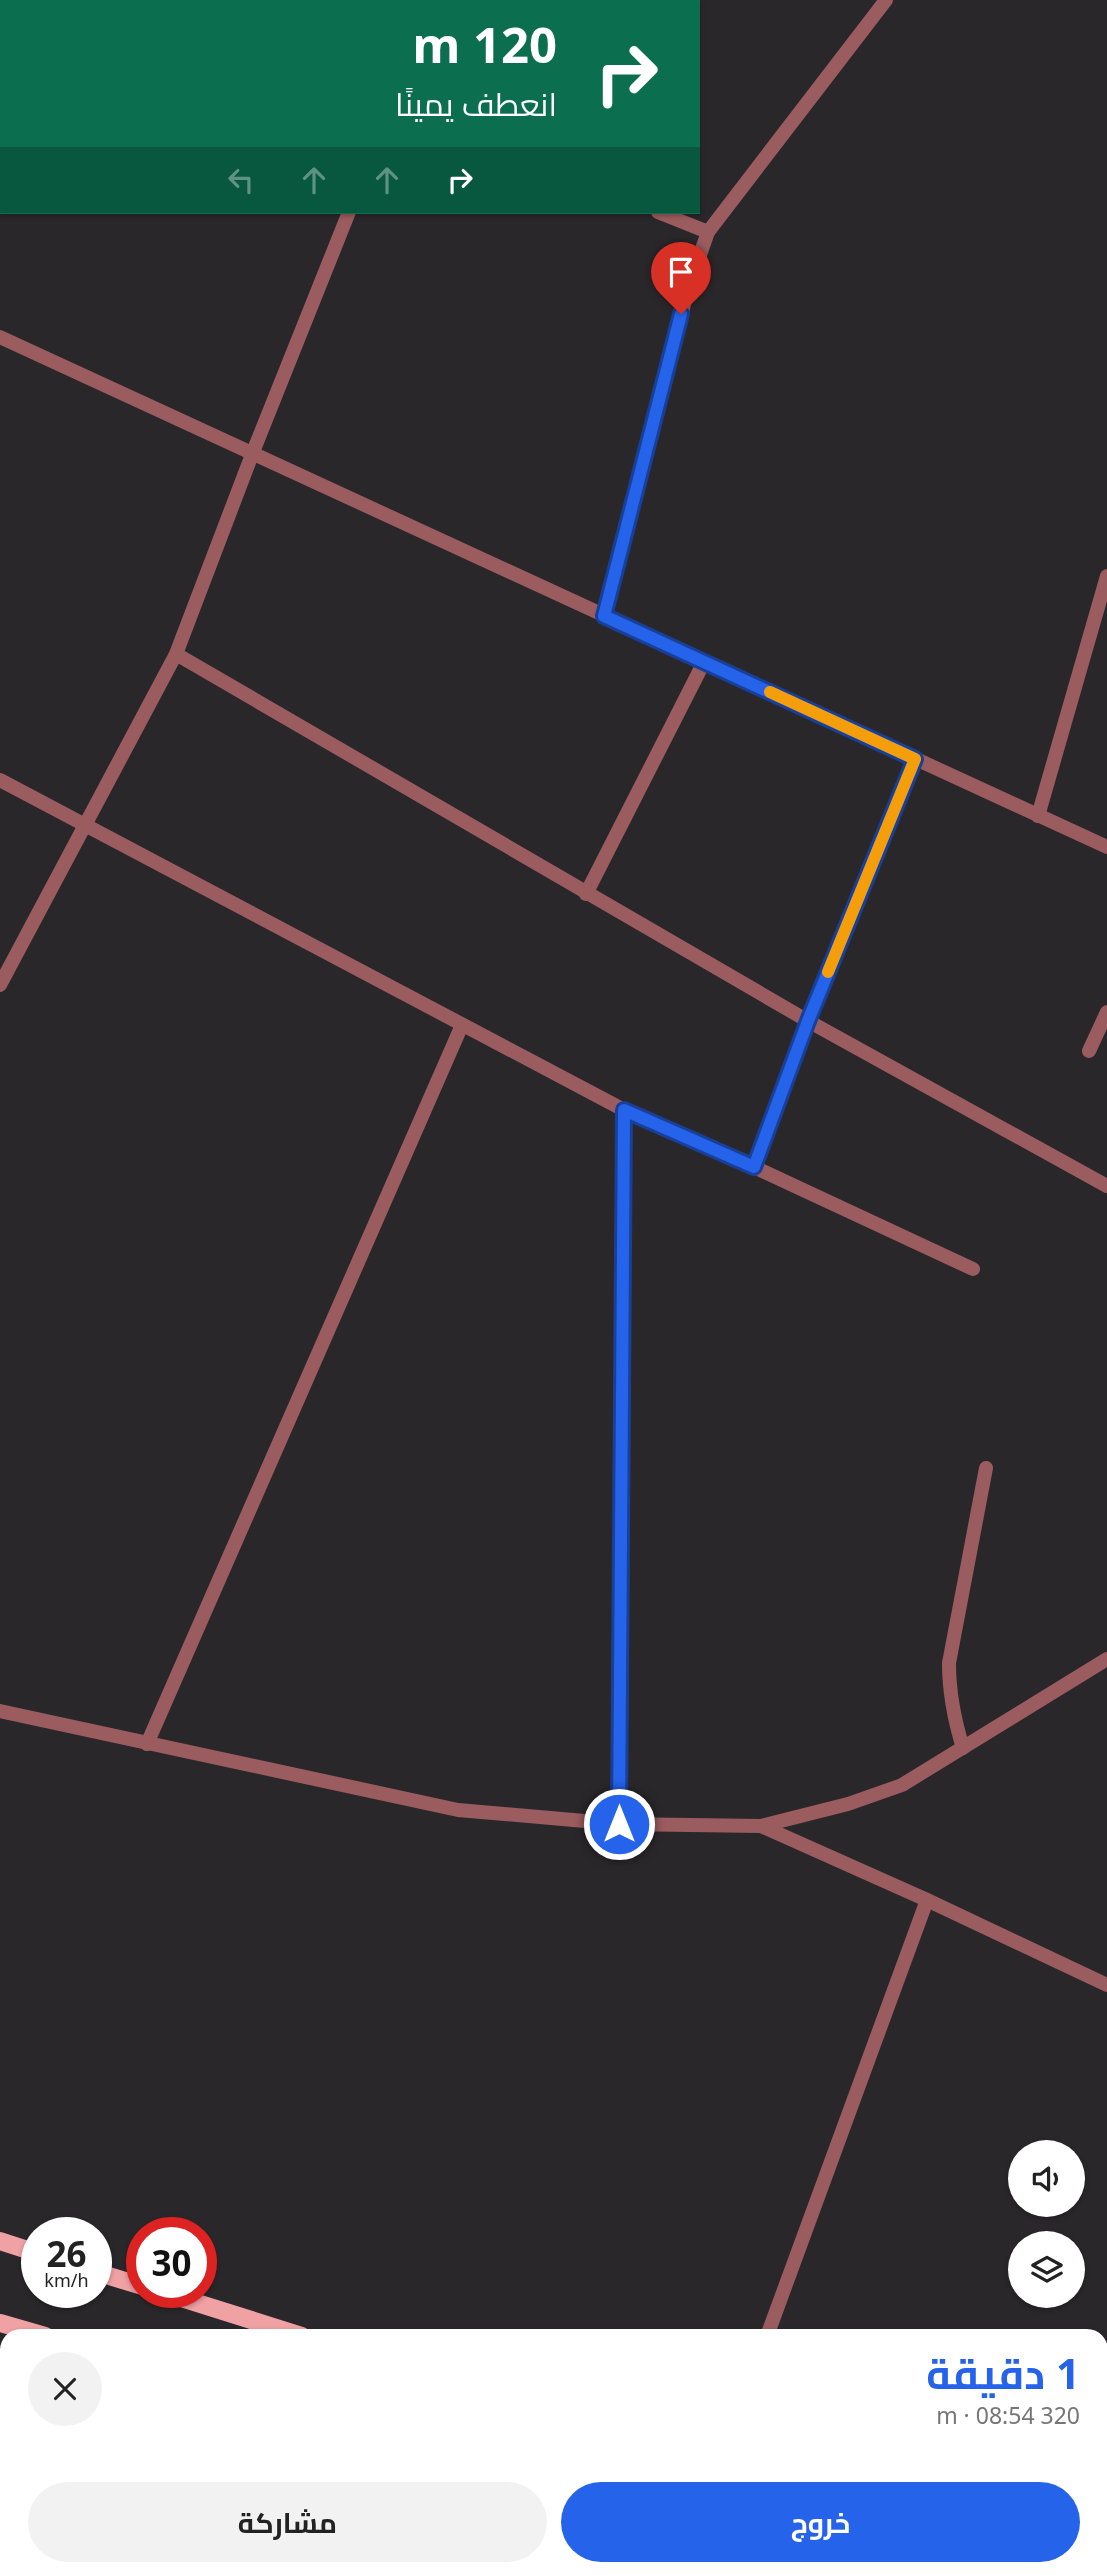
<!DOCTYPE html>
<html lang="ar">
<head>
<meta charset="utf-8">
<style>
  :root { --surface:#fff; --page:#f2f2f2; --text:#222; --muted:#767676; --accent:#2563eb }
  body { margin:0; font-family:"Noto Sans",Cairo,sans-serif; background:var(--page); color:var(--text); direction:rtl; height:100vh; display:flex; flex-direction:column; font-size:26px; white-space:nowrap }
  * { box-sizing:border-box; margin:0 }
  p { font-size:23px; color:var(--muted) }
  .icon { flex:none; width:38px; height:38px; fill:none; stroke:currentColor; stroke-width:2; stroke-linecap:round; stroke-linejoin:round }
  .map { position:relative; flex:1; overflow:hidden; direction:ltr }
  .side { position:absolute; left:0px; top:2329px; width:1108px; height:247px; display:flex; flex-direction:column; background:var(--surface); border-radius:21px 21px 0 0; box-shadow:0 2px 5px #0004; direction:rtl }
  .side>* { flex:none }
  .top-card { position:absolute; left:0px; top:0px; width:700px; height:214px; box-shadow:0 2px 5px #0004; direction:rtl; background:#0b6e4f; color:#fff; overflow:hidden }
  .fabs { position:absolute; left:1008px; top:2140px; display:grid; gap:14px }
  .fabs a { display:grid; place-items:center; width:77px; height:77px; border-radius:50%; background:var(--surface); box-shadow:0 2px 5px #0004; font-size:35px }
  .speed { position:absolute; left:21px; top:2217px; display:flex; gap:14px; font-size:35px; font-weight:700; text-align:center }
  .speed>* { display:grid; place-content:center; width:91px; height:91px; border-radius:50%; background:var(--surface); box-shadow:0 2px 5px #0004; line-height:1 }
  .speed small { font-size:18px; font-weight:400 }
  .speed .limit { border:10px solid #d22; background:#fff; color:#111 }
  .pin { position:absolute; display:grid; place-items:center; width:60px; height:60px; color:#fff; margin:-72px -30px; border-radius:50% 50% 50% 0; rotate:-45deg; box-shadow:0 0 7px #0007 }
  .pin .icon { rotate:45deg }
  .me { position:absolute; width:77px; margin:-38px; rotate:0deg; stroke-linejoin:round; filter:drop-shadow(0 0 5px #0008) }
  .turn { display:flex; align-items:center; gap:24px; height:147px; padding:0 28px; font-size:32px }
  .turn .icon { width:91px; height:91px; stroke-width:2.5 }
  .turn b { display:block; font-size:49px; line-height:60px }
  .lanes { display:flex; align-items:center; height:66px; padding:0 28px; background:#0003; justify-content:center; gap:35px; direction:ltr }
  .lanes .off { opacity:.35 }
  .round { display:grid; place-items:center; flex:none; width:74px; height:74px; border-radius:37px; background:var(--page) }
  .head { display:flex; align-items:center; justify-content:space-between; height:119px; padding:0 28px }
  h1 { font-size:42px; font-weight:700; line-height:52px; color:var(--accent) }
  .button { display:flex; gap:14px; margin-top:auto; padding:14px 28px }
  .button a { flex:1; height:80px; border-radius:42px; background:var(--accent); color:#fff; font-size:28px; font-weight:700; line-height:80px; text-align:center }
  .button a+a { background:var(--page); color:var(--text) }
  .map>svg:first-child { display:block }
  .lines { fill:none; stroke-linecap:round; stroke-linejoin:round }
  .service { stroke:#9b5c5f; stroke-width:14 }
  .minor { stroke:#9b5c5f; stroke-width:14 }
  .primary { stroke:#f0a1a4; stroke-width:18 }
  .route-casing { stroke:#184099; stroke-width:18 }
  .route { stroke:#2563eb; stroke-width:12 }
  .slow { stroke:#f59e0b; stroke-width:12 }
</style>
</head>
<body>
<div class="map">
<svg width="1107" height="2575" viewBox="0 0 1107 2575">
  <rect width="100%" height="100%" fill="#2a272a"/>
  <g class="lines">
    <polyline class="service" points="767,2336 927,1900"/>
    <g class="minor">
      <polyline points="46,0 51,2"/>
      <polyline points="427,2 428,0"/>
      <polyline points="658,212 708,232"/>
      <polyline points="0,337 1107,847"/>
      <polyline points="604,616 688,289 708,232 886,0"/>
      <polyline points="176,654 808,1021 1107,1186"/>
      <polyline points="0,780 624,1110 754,1167 973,1269"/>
      <polyline points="1038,816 1107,576"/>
      <polyline points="586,894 704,662"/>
      <polyline points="0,985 176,654 253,452 349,212"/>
      <polyline points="1089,1051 1107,1012"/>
      <polyline points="754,1167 808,1021 915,759"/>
      <polyline points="0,1711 458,1810 619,1824 761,1826 848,1804 902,1785 1107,1659"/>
      <polyline points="147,1744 462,1025"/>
      <path d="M 963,1748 C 954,1719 949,1693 949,1663 L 986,1468"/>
      <polyline points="619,1824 624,1110"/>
      <polyline points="761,1826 927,1900 1107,1985"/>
      <polyline points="1101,2556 1107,2538"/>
      <polyline points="103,2575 105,2569"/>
      <polyline points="468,2575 469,2569"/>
      <polyline points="1095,2575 1097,2569"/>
    </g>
    <g class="primary">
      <polyline points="0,2241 37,2253"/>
      <polyline points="96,2272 142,2286"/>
      <polyline points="162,2292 302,2336"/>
      <polyline points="0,2323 45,2336"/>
      <polyline points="751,2569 769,2575"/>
      <polyline points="1041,2569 1060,2575"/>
    </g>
  </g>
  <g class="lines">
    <defs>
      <polyline id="route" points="619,1824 624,1110 754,1167 808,1021 915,759 604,616 681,314"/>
    </defs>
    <use href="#route" class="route-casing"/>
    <use href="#route" class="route"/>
    <polyline class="slow" points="770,692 915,759 828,972"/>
  </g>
</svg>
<div class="fabs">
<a><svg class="icon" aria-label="sound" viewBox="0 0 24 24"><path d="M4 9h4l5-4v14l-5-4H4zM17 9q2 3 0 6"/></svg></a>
<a><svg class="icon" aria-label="layers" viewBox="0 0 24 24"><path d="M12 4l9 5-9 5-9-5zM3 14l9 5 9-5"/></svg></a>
</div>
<div class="speed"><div>26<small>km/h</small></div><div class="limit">30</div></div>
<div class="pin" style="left:681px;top:314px;background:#d93025"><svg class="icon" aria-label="arrive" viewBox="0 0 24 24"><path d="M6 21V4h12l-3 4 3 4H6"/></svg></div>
<svg class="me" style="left:619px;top:1824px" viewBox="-20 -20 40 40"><circle r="17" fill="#2563eb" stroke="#fff" stroke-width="3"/><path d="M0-11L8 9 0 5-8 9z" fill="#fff"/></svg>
<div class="top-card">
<div class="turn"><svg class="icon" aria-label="right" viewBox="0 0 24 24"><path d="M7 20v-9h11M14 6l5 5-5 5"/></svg><div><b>120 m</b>انعطف يمينًا</div></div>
<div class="lanes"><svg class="icon off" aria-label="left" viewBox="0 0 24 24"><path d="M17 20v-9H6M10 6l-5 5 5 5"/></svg><svg class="icon off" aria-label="ahead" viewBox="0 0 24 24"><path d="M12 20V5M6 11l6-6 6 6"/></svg><svg class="icon off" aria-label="ahead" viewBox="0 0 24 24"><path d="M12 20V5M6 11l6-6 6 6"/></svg><svg class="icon" aria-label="right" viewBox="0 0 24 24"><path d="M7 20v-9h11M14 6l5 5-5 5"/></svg></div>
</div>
<section class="side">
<div class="head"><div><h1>1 دقيقة</h1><p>320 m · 08:54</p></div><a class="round"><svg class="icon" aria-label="close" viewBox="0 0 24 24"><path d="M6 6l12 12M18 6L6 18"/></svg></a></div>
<div class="button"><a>خروج</a><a>مشاركة</a></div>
</section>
</div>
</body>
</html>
